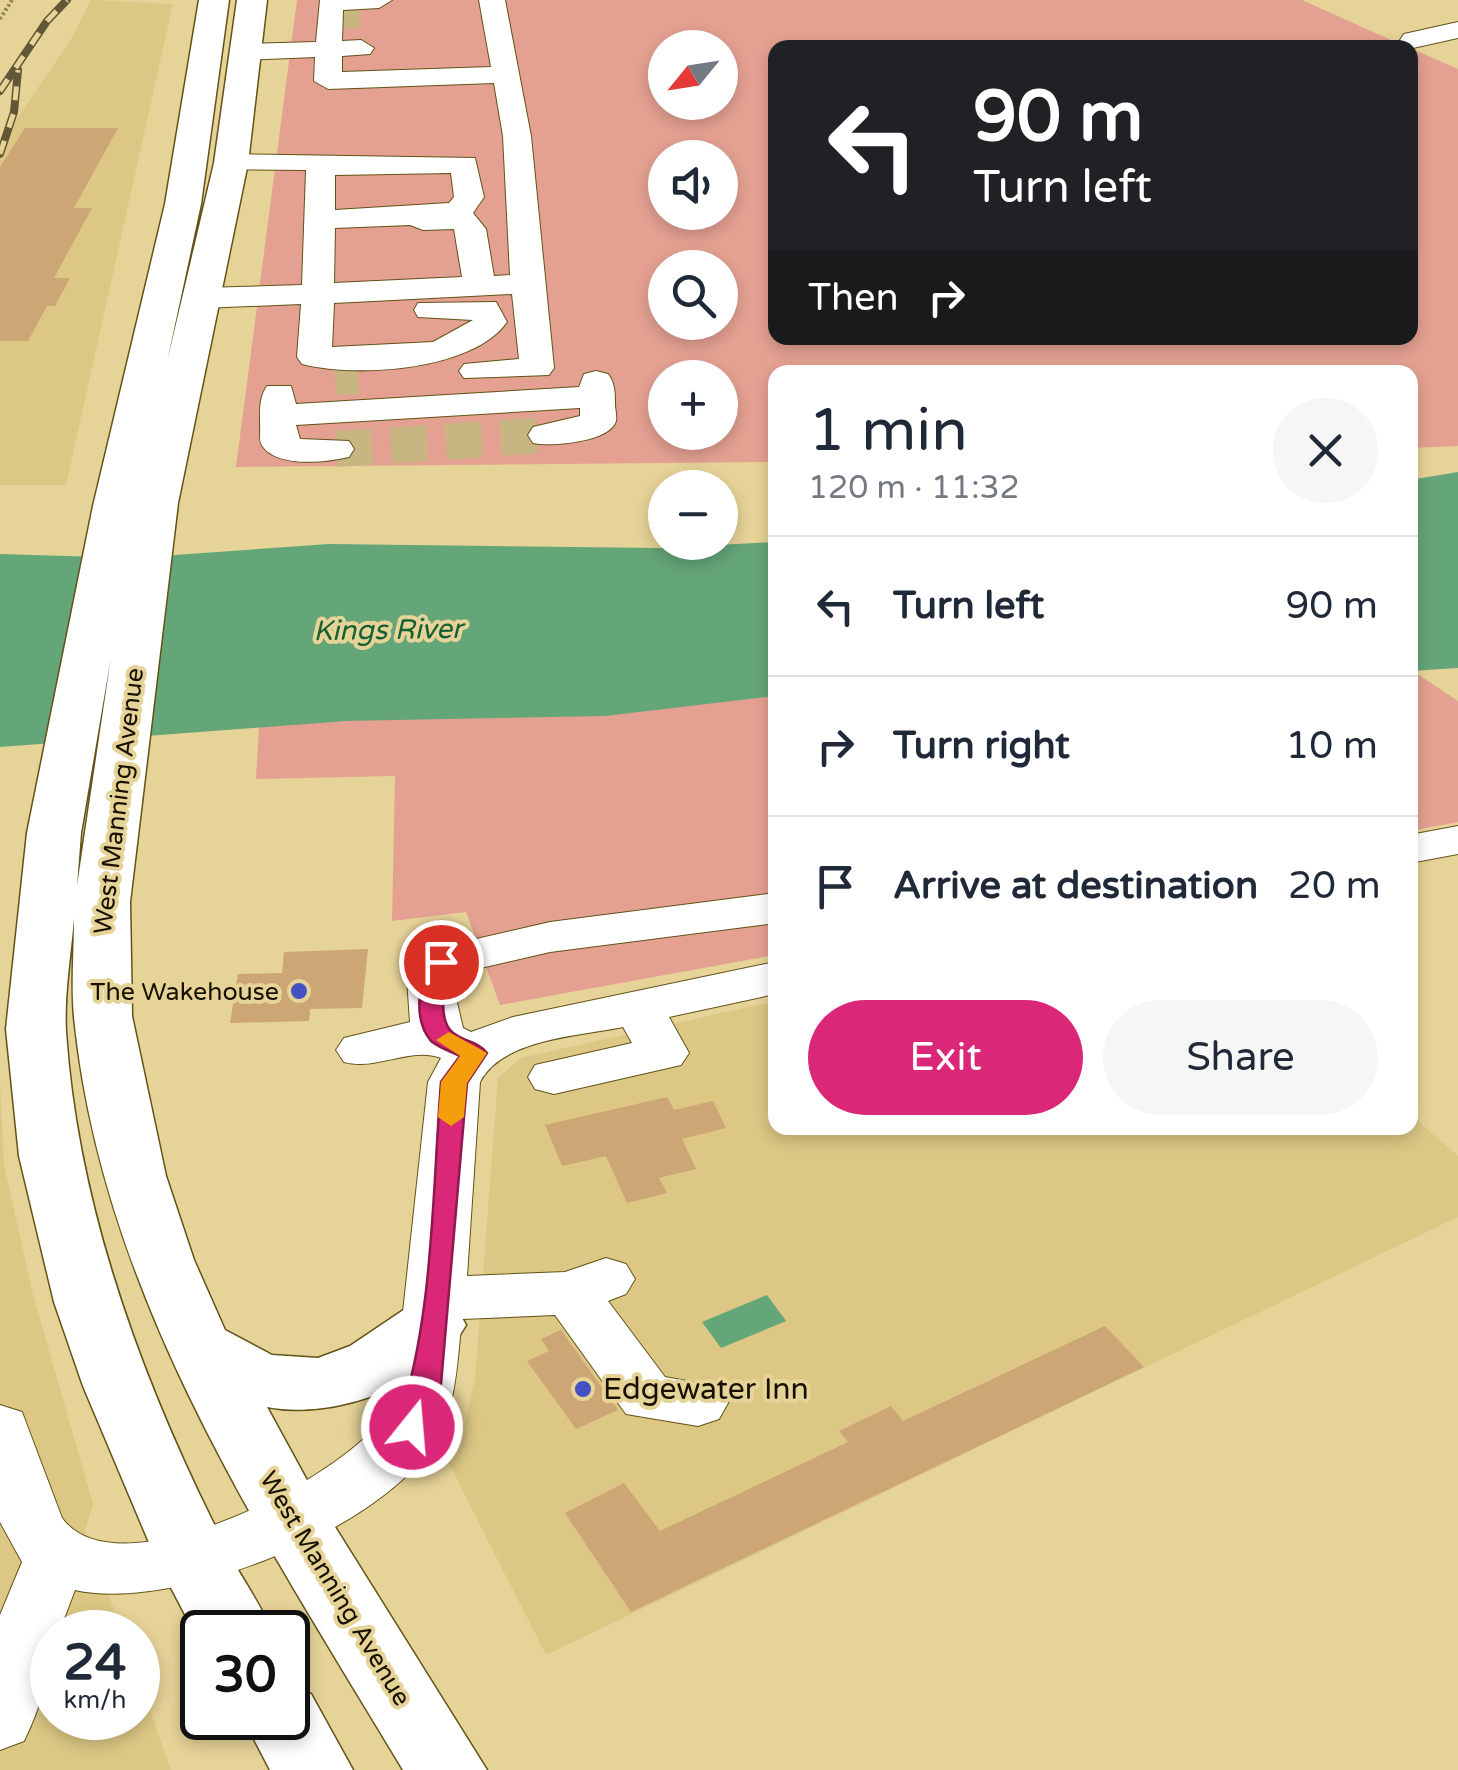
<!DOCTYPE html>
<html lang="en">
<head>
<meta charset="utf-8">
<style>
  :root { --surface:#fff; --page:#f6f6f7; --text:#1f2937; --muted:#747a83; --line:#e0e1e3; --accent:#db2777 }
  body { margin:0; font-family:"Varela Round",sans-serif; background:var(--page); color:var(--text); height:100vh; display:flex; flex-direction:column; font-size:38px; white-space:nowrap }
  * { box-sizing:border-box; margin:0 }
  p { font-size:32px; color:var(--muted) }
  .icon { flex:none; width:55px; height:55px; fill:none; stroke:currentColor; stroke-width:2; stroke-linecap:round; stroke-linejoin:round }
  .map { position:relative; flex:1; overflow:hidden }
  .side { position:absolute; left:768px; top:365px; width:650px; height:770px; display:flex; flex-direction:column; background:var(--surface); border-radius:20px; box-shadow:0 5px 15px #0003 }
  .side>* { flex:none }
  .banner { position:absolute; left:768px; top:40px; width:650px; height:305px; border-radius:20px; box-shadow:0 5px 15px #0003; background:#202124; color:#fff; overflow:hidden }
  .needle { width:65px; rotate:240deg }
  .tools { position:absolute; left:648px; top:30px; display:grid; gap:20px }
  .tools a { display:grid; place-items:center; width:90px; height:90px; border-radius:50%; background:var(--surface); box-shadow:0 5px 15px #0003; font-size:50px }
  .speed { position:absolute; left:30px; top:1610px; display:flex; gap:20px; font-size:50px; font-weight:700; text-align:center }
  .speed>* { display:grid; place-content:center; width:130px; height:130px; border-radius:50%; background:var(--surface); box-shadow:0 5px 15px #0003; line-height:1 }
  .speed small { font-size:25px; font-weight:400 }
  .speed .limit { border:5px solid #111; border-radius:15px; background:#fff; color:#111 }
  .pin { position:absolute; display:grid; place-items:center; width:85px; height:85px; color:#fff; margin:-42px; border:5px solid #fff; border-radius:50%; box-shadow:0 2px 10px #0007 }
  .me { position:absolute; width:110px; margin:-55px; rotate:17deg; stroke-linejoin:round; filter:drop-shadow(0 0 8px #0008) }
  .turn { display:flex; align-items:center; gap:35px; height:210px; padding:0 40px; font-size:45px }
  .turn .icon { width:130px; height:130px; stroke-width:2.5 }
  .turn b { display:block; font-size:70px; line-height:85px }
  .then { display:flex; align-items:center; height:95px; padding:0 40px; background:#0003; gap:20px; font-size:38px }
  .round { display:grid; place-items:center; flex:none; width:105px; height:105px; border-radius:52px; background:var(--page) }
  .overview { display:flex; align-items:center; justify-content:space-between; height:170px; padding:0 40px }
  h1 { font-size:60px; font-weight:600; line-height:75px }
  .primary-button { display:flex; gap:20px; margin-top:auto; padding:20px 40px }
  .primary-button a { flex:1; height:115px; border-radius:60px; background:var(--accent); color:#fff; font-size:40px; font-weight:600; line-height:115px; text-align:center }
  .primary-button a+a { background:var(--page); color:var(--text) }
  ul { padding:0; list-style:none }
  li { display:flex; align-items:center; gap:30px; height:140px; padding:0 40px; border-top:2px solid var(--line) }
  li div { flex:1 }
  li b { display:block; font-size:38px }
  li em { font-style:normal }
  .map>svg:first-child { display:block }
  .built { fill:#dcc784 }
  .green { fill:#e4a192; fill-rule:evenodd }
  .water { fill:#64a678 }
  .building { fill:#cca675 }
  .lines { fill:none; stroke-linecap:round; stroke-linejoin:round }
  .minor-tunnel-far1 { stroke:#c7b681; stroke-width:29; stroke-dasharray:29 14; stroke-linecap:butt }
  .minor-tunnel { stroke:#c7b681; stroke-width:36; stroke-dasharray:36 19; stroke-linecap:butt }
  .minor-casing { stroke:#625216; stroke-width:2 }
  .major-casing { stroke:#625216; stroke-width:3 }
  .path { stroke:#918259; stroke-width:4; stroke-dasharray:2.5 2.5; stroke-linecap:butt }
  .minor { fill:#fff; fill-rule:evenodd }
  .major { fill:#fff; fill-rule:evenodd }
  .rail-casing { stroke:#625636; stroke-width:8 }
  .rail { stroke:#e6d398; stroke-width:5; stroke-dasharray:14; stroke-linecap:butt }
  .route { fill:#db2777; stroke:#8e194d; stroke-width:2.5 }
  .slow { fill:#f59e0b }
  .poi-dot { fill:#4351c5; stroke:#e6d398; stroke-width:4 }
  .labels { text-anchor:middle; stroke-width:8; stroke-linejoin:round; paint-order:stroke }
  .street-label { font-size:25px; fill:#181100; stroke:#e6d398 }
  .poi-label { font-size:25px; fill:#181100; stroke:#e6d398; text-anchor:end }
  .water-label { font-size:28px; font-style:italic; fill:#145f34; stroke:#e6d398 }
  .near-poi-label { font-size:30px; fill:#181100; stroke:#e6d398; text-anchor:start }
</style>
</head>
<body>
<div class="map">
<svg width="1458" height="1770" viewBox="0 0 1458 1770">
  <rect width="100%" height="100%" fill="#e6d398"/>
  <g class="built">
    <polygon points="91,0 173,4 66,485 0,485 0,144 73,36"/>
    <polygon points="775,1001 775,1128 1410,1128 1410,1114 1458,1156 1458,1217 546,1655 444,1454 465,1422 475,1379 498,1078 521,1058"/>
    <polygon points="0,1081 4,1165 33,1295 93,1504 85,1530 122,1632 52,1632 52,1718 138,1718 138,1676 171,1770 0,1770"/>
  </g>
  <g class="green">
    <path d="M 297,0 L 1302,0 L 1409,48 L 775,48 L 775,338 L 1410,338 L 1410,48 L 1458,69 L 1458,446 L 1410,448 L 1410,372 L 775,372 L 775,462 L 236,467 ZM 665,48 L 720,48 L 720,102 L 665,102 ZM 665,158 L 720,158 L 720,212 L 665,212 ZM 665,268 L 720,268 L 720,322 L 665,322 ZM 665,378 L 720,378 L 720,432 L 665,432 Z"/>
    <polygon points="1410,669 1458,701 1458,822 1410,831"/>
    <polygon points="775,686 775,955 500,1005 466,912 392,921 395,776 256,779 260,711"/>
  </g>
  <g class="water">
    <polygon points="1458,472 1458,668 1410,671 1410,480"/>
    <polygon points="775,542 775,696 605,716 346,721 0,747 0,554 133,558 329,544 660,548"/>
    <polygon points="767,1295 786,1321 721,1348 702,1322"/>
  </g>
  <g class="building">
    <polygon points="25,128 118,128 74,208 92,208 54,278 70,278 55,306 47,306 28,341 0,341 0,167"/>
    <polygon points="368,949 362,1008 310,1009 309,1021 230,1023 238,974 282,973 284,952"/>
    <polygon points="667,1097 674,1110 713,1101 726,1128 682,1139 696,1169 659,1178 667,1193 627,1203 606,1156 562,1166 545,1125"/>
    <polygon points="1105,1326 1144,1367 631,1612 565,1513 624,1483 660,1531 848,1442 839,1431 891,1406 903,1421"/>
    <polygon points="561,1330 618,1410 576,1429 527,1361 549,1351 541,1339"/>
  </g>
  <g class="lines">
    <polyline class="minor-tunnel-far1" points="335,14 360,13"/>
    <g class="minor-tunnel">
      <polyline points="335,377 358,376"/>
      <polyline points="336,449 546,435"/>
    </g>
    <defs>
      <g id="minor">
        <path d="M 320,0 L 392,0 L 379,8 L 343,10 L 342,41 L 361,40 L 374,48 L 370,54 L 342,56 L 342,72 L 491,67 L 479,0 L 505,0 L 531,136 L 554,368 L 549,375 L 464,378 L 459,371 L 464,364 L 519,359 L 512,294 L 334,303 L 332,347 L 433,342 L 473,320 L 418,317 L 414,310 L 418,303 L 496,302 L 507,322 C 473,371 355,378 302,364 L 297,357 L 301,304 L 202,308 L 186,298 L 202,288 L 302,285 L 306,170 L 221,169 L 216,163 L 221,157 L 231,154 L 475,158 L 484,197 L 473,213 L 486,229 L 494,276 L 510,275 L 503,136 L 494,83 L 328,89 L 314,81 L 315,57 L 245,60 L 232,52 L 245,44 L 316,42 ZM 451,173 L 454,197 L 449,203 L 335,210 L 335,175 ZM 410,225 L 423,230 L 454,229 L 462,277 L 334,283 L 335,228 Z"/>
        <polygon points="1458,22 1458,38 1413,48 1400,40 1404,34"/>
        <path d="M 596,371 L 608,374 C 615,383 615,393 615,404 C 615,410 617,415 616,421 C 610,442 551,447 533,443 L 528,435 L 533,427 L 580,416 L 580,408 L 296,425 L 300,439 L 349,441 L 354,449 L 349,457 C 327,462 279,468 263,447 C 258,441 261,432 260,424 C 260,412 259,397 267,386 L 291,386 L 296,404 L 579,387 L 584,374 Z"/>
        <polygon points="1458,826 1458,854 1410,863 1410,835"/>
        <path d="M 775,893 L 775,923 L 550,952 L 459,973 L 456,998 L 463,1028 L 471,1032 L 513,1017 L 775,962 L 775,994 L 669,1017 L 689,1053 L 681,1065 L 554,1094 L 535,1089 L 528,1077 L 535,1065 L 632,1043 L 623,1027 C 581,1036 503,1038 480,1082 L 467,1276 L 565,1272 L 606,1258 L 626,1264 L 635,1279 L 626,1294 L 608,1301 L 665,1377 L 719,1387 L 728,1403 L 719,1419 L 698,1426 L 626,1414 L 555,1315 L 462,1319 C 456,1368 458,1409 428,1451 C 371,1533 172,1612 75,1590 L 59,1632 L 52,1632 C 52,1668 40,1709 24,1741 L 0,1750 L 0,1615 L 22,1562 L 0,1522 L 0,1405 L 22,1412 L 62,1518 C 119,1597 358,1473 393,1404 L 428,1082 L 441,1058 C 409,1046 378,1071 344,1062 L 336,1050 L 344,1038 L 410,1022 L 407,978 L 424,951 L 550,922 Z"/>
      </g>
      <g id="major">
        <path d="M 199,0 L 229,0 L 201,204 L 167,362 L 214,163 L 237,0 L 267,0 L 248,163 L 178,503 L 130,902 L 132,1016 L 166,1176 L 194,1260 L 225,1330 L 272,1355 L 318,1358 L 350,1346 L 408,1307 L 432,1300 L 456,1307 L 466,1325 C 432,1386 333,1420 267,1407 L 315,1495 L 487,1770 L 403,1770 C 262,1535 102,1297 74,1017 C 71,985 74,951 74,918 C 71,955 64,995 66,1032 C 78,1211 144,1387 225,1546 C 239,1575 260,1602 272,1632 L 202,1632 L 202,1647 L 156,1559 L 83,1386 L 54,1302 L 19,1156 L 6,1029 L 27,833 L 93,506 L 165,204 ZM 111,657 L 77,886 L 81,833 Z"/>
        <polygon points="288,1685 311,1694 353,1770 270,1770 243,1718 288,1718"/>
      </g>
    </defs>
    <use href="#minor" class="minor-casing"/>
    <use href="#major" class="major-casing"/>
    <polyline class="path" points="0,19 12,0"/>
    <use href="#minor" class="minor"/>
    <use href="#major" class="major"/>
    <defs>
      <g id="rail">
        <polyline points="0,91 47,21 67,0"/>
        <polyline points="0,154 14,112 18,70"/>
      </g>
    </defs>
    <use href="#rail" class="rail-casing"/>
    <use href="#rail" class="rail"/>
  </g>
  <path class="route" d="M 441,955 L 453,962 C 444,978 437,1018 452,1032 C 463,1042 478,1041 487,1053 L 467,1083 L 441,1384 L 422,1435 L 402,1435 L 397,1427 C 434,1319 432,1196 441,1082 L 460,1056 C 451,1052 438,1047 431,1041 C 412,1019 419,978 432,957 Z"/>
  <polygon class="slow" points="449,1032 487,1053 467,1083 464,1117 451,1126 438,1117 441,1082 460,1056 436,1040"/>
  <g class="poi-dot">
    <circle cx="299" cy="991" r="10"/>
    <circle cx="583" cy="1389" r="10"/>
  </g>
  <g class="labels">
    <g class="street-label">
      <text transform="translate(118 801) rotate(-83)" y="9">West Manning Avenue</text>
      <text transform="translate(336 1588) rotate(59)" y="9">West Manning Avenue</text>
    </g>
    <g class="poi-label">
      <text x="279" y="1000">The Wakehouse</text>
    </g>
    <g class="water-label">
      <text transform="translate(388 629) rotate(-1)" y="10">Kings River</text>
    </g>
    <g class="near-poi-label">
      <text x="603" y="1399">Edgewater Inn</text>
    </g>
  </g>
</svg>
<div class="tools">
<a><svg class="needle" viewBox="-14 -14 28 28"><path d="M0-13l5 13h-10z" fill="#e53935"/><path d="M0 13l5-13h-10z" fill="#747a83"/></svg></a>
<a><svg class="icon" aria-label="sound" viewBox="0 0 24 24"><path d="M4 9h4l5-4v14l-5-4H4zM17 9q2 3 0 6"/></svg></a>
<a><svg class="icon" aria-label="search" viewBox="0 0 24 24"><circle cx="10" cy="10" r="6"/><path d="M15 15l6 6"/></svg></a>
<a>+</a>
<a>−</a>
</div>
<div class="speed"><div>24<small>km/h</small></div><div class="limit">30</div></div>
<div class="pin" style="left:441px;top:962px;background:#d93025"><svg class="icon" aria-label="arrive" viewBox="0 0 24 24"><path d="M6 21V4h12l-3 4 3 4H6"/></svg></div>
<svg class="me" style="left:412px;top:1427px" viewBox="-20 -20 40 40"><circle r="17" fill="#db2777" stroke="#fff" stroke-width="3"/><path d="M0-11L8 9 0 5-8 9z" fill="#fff"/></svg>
<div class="banner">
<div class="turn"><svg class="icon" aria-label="left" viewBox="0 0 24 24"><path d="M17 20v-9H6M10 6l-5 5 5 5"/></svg><div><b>90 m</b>Turn left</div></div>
<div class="then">Then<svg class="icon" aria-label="right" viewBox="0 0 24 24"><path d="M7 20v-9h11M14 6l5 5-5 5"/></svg></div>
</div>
<section class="side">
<div class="overview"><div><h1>1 min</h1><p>120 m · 11:32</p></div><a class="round"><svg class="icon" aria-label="close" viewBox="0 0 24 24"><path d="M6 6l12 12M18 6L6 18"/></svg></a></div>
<ul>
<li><svg class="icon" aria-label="left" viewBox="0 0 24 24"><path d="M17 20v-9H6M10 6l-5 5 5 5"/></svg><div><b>Turn left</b></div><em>90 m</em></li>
<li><svg class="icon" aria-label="right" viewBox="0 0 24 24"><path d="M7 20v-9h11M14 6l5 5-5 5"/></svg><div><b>Turn right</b></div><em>10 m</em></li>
<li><svg class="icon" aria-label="arrive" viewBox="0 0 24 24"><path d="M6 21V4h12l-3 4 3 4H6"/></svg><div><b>Arrive at destination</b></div><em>20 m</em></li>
</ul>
<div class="primary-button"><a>Exit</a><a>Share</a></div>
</section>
</div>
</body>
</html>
